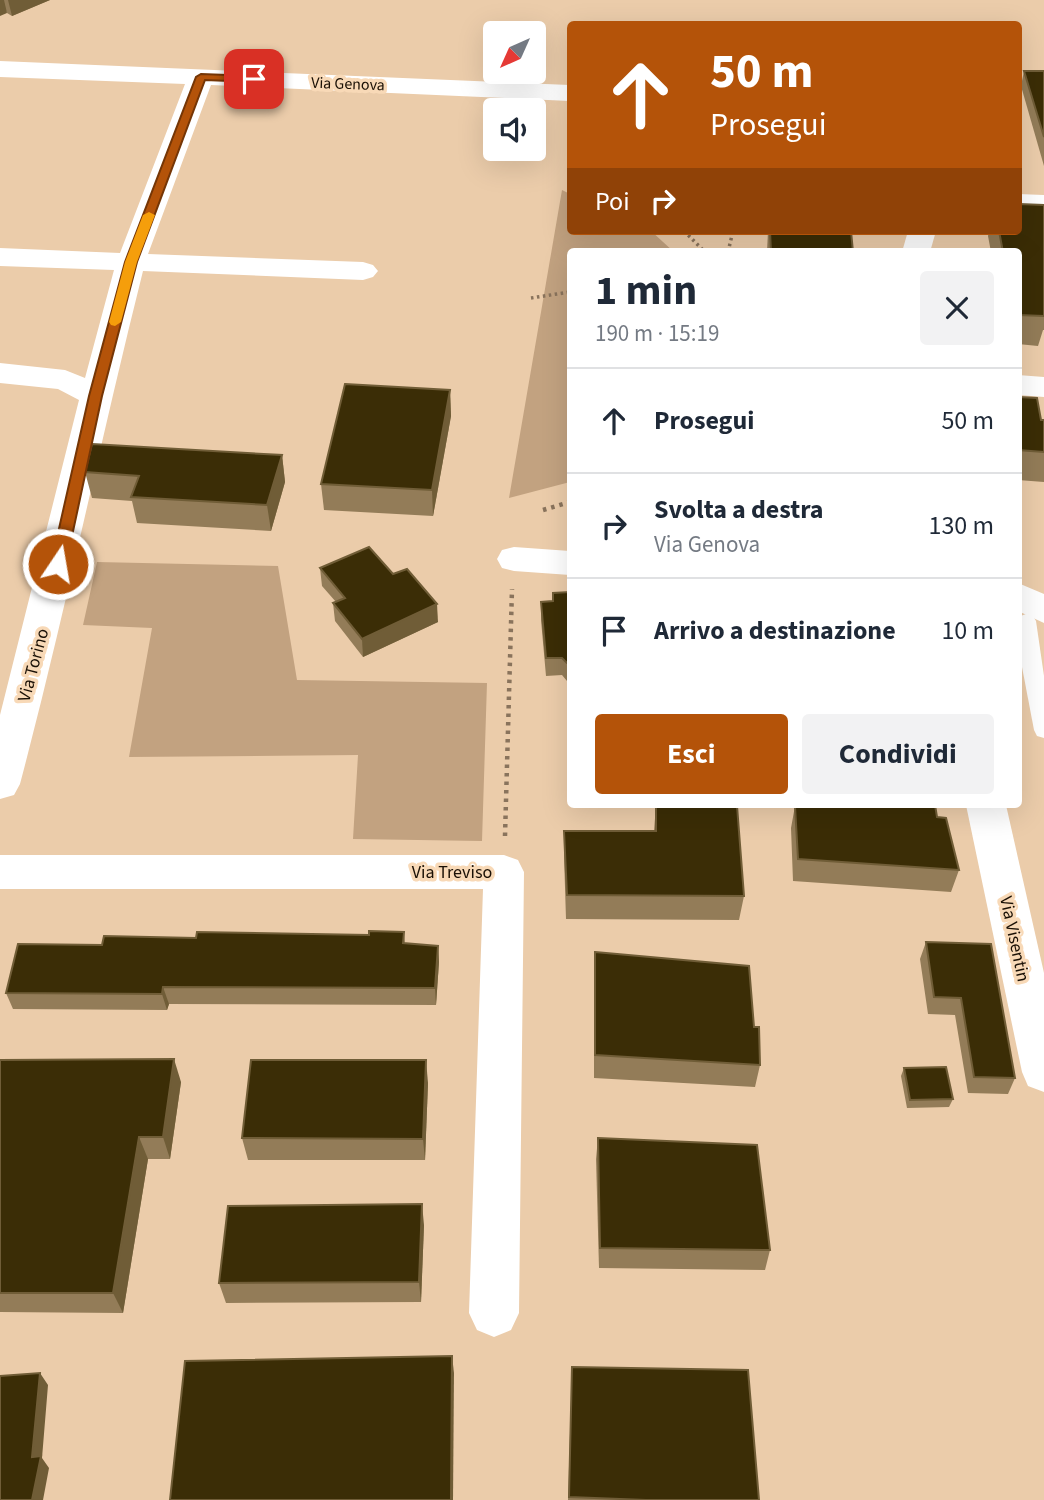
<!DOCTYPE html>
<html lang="it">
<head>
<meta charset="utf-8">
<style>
  :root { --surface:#fff; --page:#f2f2f3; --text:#1f2937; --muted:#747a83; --line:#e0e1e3; --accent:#b45309 }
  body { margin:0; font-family:"Source Sans 3",sans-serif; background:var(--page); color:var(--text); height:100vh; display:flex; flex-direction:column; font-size:26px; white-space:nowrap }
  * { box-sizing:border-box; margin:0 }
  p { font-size:23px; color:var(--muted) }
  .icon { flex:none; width:38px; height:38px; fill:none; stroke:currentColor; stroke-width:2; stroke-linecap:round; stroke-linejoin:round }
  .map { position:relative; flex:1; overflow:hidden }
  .sheet { position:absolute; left:567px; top:248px; width:455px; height:560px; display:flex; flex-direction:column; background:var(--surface); border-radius:7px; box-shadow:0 7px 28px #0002 }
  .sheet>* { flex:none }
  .hud { position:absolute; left:567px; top:21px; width:455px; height:214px; border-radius:7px; box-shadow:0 7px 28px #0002; background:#b45309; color:#fff; overflow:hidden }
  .needle { width:46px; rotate:225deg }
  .buttons { position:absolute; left:483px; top:21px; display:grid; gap:14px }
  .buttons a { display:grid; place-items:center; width:63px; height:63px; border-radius:7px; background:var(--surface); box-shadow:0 7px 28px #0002; font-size:35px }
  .pin { position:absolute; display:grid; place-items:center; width:60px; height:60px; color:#fff; margin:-30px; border-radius:14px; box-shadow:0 4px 10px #0006 }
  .me { position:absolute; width:77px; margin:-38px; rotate:12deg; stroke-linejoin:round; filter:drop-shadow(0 0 5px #0008) }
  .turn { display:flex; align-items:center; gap:24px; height:147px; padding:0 28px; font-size:32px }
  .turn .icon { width:91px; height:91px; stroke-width:2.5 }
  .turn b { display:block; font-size:49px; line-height:60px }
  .then { display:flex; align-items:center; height:66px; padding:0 28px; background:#0003; gap:14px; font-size:26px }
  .round { display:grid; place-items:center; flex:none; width:74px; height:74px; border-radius:7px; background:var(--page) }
  .head { display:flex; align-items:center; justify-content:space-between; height:119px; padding:0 28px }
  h1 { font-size:42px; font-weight:700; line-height:52px }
  .primary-button { display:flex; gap:14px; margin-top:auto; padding:14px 28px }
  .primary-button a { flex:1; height:80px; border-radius:7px; background:var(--accent); color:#fff; font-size:28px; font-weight:700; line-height:80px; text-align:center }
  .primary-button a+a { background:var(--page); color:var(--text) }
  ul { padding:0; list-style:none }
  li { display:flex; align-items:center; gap:21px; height:105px; padding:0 28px; border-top:2px solid var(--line) }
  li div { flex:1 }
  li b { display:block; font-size:26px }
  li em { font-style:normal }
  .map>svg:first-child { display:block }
  .green { fill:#c2a280 }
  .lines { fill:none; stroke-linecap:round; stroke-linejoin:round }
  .path-far1 { stroke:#89735c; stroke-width:3.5; stroke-dasharray:2.5 3.5; stroke-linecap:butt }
  .path { stroke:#89735c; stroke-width:4.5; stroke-dasharray:3.5 5; stroke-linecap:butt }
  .service { fill:#fff; fill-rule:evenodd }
  .minor { fill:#fff; fill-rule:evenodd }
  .wall { fill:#937c58 }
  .shaded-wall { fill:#705d37 }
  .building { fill:#3b2d06; stroke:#705d37; stroke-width:2 }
  .route { fill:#b45309; stroke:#753606; stroke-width:2 }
  .slow { fill:#f59e0b }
  .labels { text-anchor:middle; stroke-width:7; stroke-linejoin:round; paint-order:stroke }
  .far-street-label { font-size:16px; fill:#1a1005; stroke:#f8d9b7 }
  .street-label { font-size:18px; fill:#1a1005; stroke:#f8d9b7 }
</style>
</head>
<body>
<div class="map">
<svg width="1044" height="1500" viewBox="0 0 1044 1500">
  <rect width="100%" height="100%" fill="#ebccaa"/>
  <g class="green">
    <polygon points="562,190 570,194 570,231 651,231 674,252 570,252 570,482 509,498"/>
    <polygon points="97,562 278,566 297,680 487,683 482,841 353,839 358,755 129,757 152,628 83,625"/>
  </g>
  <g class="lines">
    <g class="path-far1">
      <polyline points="684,231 705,252"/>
      <polyline points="728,252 733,231"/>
      <polyline points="531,298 570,292"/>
    </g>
    <g class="path">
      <polyline points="543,510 570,502"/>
      <polyline points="505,836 512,589"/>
    </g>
    <polygon class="service" points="1026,614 1033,616 1036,621 1044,676 1044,738 1037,736 1034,730 1018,646 1018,617"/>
    <g class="minor">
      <path d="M 0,61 L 570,85 L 570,101 L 211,85 L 148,254 L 363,262 L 373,265 L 378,271 L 373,277 L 363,280 L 143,271 C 100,442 65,614 20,784 L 14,795 L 0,799 L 0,715 L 79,400 L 58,389 L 0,383 L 0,363 L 65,370 L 85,378 L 114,270 L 0,266 L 0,248 L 120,253 L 185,84 L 0,77 Z"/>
      <polygon points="1018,194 1044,195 1044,211 1018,210"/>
      <polygon points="908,231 936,231 930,252 902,252"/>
      <polygon points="1018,375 1044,377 1044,397 1018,395"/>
      <polygon points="514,547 570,551 570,575 514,571 502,568 497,559 502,550"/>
      <polygon points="1018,583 1044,594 1044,623 1018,611"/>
      <polygon points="966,805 1006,805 1044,973 1044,1092 1028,1086 1022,1072"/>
      <polygon points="0,855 504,855 518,860 524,872 519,1313 511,1330 494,1337 477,1330 469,1313 483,889 0,889"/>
    </g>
  </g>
  <g class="wall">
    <polygon points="0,0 50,0 12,16 7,13"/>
    <polygon points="1024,71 1044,71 1044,166 1021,86"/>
    <polygon points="1019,204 1044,205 1044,330 1043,330 1038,346 1018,344 1018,252 991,252 988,236 989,231 1018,231"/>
    <polygon points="768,231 851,231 853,252 767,252"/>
    <polygon points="450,390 451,416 433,516 324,510 321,484"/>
    <polygon points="1018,397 1041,420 1044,420 1044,482 1018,480"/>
    <polygon points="282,455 285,482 271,531 137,523 132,501 92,498 85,472"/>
    <polygon points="320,568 393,574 438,622 363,657 335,621 333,603 336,602 322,586"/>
    <polygon points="570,592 570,681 567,681 562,675 546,676 541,620 541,602 552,601 553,593"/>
    <polygon points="656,805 729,805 744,896 739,920 566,919 564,856 564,831 654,831"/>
    <polygon points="808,805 935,805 937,817 959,870 951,892 793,881 791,828 795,806 808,807"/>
    <polygon points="404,932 405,943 438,946 439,962 436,1005 169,1004 167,1010 13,1009 6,993 102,945 369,935"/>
    <polygon points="926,942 1015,1078 1008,1094 968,1093 955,1015 928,1014 920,959"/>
    <polygon points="595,952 754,1027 760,1065 755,1087 594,1078 594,976"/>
    <polygon points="0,1060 181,1082 170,1159 148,1159 123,1313 0,1312"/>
    <polygon points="904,1068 953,1099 949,1107 907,1108 901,1076"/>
    <polygon points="428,1083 425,1160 248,1160 242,1138"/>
    <polygon points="598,1138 770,1250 765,1270 599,1268 596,1159"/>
    <polygon points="424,1225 421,1302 226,1303 219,1283"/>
    <polygon points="572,1367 759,1500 568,1500"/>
  </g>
  <g class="shaded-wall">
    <polygon points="0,0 4,0 7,13 0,16"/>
    <polygon points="8,0 50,0 12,16"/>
    <polygon points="450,390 451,416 433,516 432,490"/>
    <polygon points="282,455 285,482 271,531 267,505"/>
    <polygon points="437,604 438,622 363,657 362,639"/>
    <polygon points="438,946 439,962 436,1005 435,988"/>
    <polygon points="163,987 169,1004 167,1010 162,994"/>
    <polygon points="174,1059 181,1082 170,1159 163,1137"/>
    <polygon points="426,1060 428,1083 425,1160 423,1139"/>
    <polygon points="139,1137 148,1159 123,1313 113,1293"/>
    <polygon points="422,1204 424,1225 421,1302 419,1282"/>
    <polygon points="452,1356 454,1373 453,1500 451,1500"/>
    <polygon points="40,1373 48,1385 42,1458 49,1468 43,1500 32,1500 32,1457"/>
  </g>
  <g class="building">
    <polygon points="1024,71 1044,71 1044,137"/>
    <polygon points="1019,204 1044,205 1044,316 1018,315 1018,252 1003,252 999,231 1018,231 1018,208 1020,208"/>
    <polygon points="770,231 851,231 853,252 771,252"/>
    <polygon points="345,384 450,390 432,490 321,484"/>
    <polygon points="1018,397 1037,398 1041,420 1044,420 1044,452 1018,450"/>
    <polygon points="92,444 282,455 267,505 131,497 139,476 85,472"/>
    <polygon points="369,547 393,574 407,569 437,604 362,639 333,603 345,598 320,568"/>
    <polygon points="570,592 570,663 567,663 562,658 546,658 541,602 553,601 553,593"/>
    <polygon points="656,805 729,805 737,806 744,896 567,895 564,831 656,831"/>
    <polygon points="812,805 935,805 937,817 946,818 959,870 798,859 795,806 812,807"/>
    <polygon points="369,931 404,932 403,943 438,946 435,988 163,987 162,994 6,993 18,944 102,945 104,936 196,938 197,932 369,935"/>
    <polygon points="926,942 991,944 1015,1078 974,1077 961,998 934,997"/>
    <polygon points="595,952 749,966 754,1027 759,1027 760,1065 595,1055"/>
    <polygon points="174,1059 163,1137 139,1137 113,1293 0,1293 0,1060"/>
    <polygon points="251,1060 426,1060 423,1139 242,1138"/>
    <polygon points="946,1067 953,1099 910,1100 904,1068"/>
    <polygon points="598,1138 757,1145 770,1250 600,1248"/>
    <polygon points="422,1204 419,1282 219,1283 228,1206"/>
    <polygon points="452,1356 451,1500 170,1500 185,1361"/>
    <polygon points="572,1367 748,1370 759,1500 646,1500 569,1497"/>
    <polygon points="40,1373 32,1457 41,1456 32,1500 0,1500 0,1376"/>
  </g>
  <polygon class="route" points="201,74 254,76 259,79 254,82 205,80 137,262 102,396 66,564 64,568 53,568 51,564 89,396 125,262 196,77"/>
  <polygon class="slow" points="149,212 155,215 137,262 121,322 115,326 111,325 109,322 125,262 143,215"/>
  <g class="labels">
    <g class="far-street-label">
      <text transform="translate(348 83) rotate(2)" y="6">Via Genova</text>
    </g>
    <g class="street-label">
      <text transform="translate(33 665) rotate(-75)" y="6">Via Torino</text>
      <text x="452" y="878">Via Treviso</text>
      <text transform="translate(1015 939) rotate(78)" y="6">Via Visentin</text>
    </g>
  </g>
</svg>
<div class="buttons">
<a><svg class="needle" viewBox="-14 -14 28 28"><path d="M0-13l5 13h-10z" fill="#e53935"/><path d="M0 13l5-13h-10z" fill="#747a83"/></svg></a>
<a><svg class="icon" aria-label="sound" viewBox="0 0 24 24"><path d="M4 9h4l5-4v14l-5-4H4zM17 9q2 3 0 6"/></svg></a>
</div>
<div class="pin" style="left:254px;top:79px;background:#d93025"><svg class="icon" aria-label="arrive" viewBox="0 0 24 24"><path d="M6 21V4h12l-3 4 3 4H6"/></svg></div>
<svg class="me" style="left:58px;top:564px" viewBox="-20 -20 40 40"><circle r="17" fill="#b45309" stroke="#fff" stroke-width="3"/><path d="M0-11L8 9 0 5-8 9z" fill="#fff"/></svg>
<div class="hud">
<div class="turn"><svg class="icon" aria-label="ahead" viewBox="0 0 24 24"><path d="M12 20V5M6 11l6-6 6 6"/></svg><div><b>50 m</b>Prosegui</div></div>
<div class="then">Poi<svg class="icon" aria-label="right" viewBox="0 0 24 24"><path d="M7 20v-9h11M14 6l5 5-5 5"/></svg></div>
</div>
<section class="sheet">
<div class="head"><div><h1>1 min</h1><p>190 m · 15:19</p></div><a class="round"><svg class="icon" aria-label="close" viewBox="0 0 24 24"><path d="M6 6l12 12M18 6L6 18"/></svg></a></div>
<ul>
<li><svg class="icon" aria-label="ahead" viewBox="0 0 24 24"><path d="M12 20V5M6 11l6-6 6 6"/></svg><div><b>Prosegui</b></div><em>50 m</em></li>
<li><svg class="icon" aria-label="right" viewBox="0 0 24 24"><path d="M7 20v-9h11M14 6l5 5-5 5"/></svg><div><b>Svolta a destra</b><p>Via Genova</p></div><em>130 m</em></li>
<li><svg class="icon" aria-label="arrive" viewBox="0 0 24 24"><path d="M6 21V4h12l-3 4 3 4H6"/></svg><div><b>Arrivo a destinazione</b></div><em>10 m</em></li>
</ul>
<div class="primary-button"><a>Esci</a><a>Condividi</a></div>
</section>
</div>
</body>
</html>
